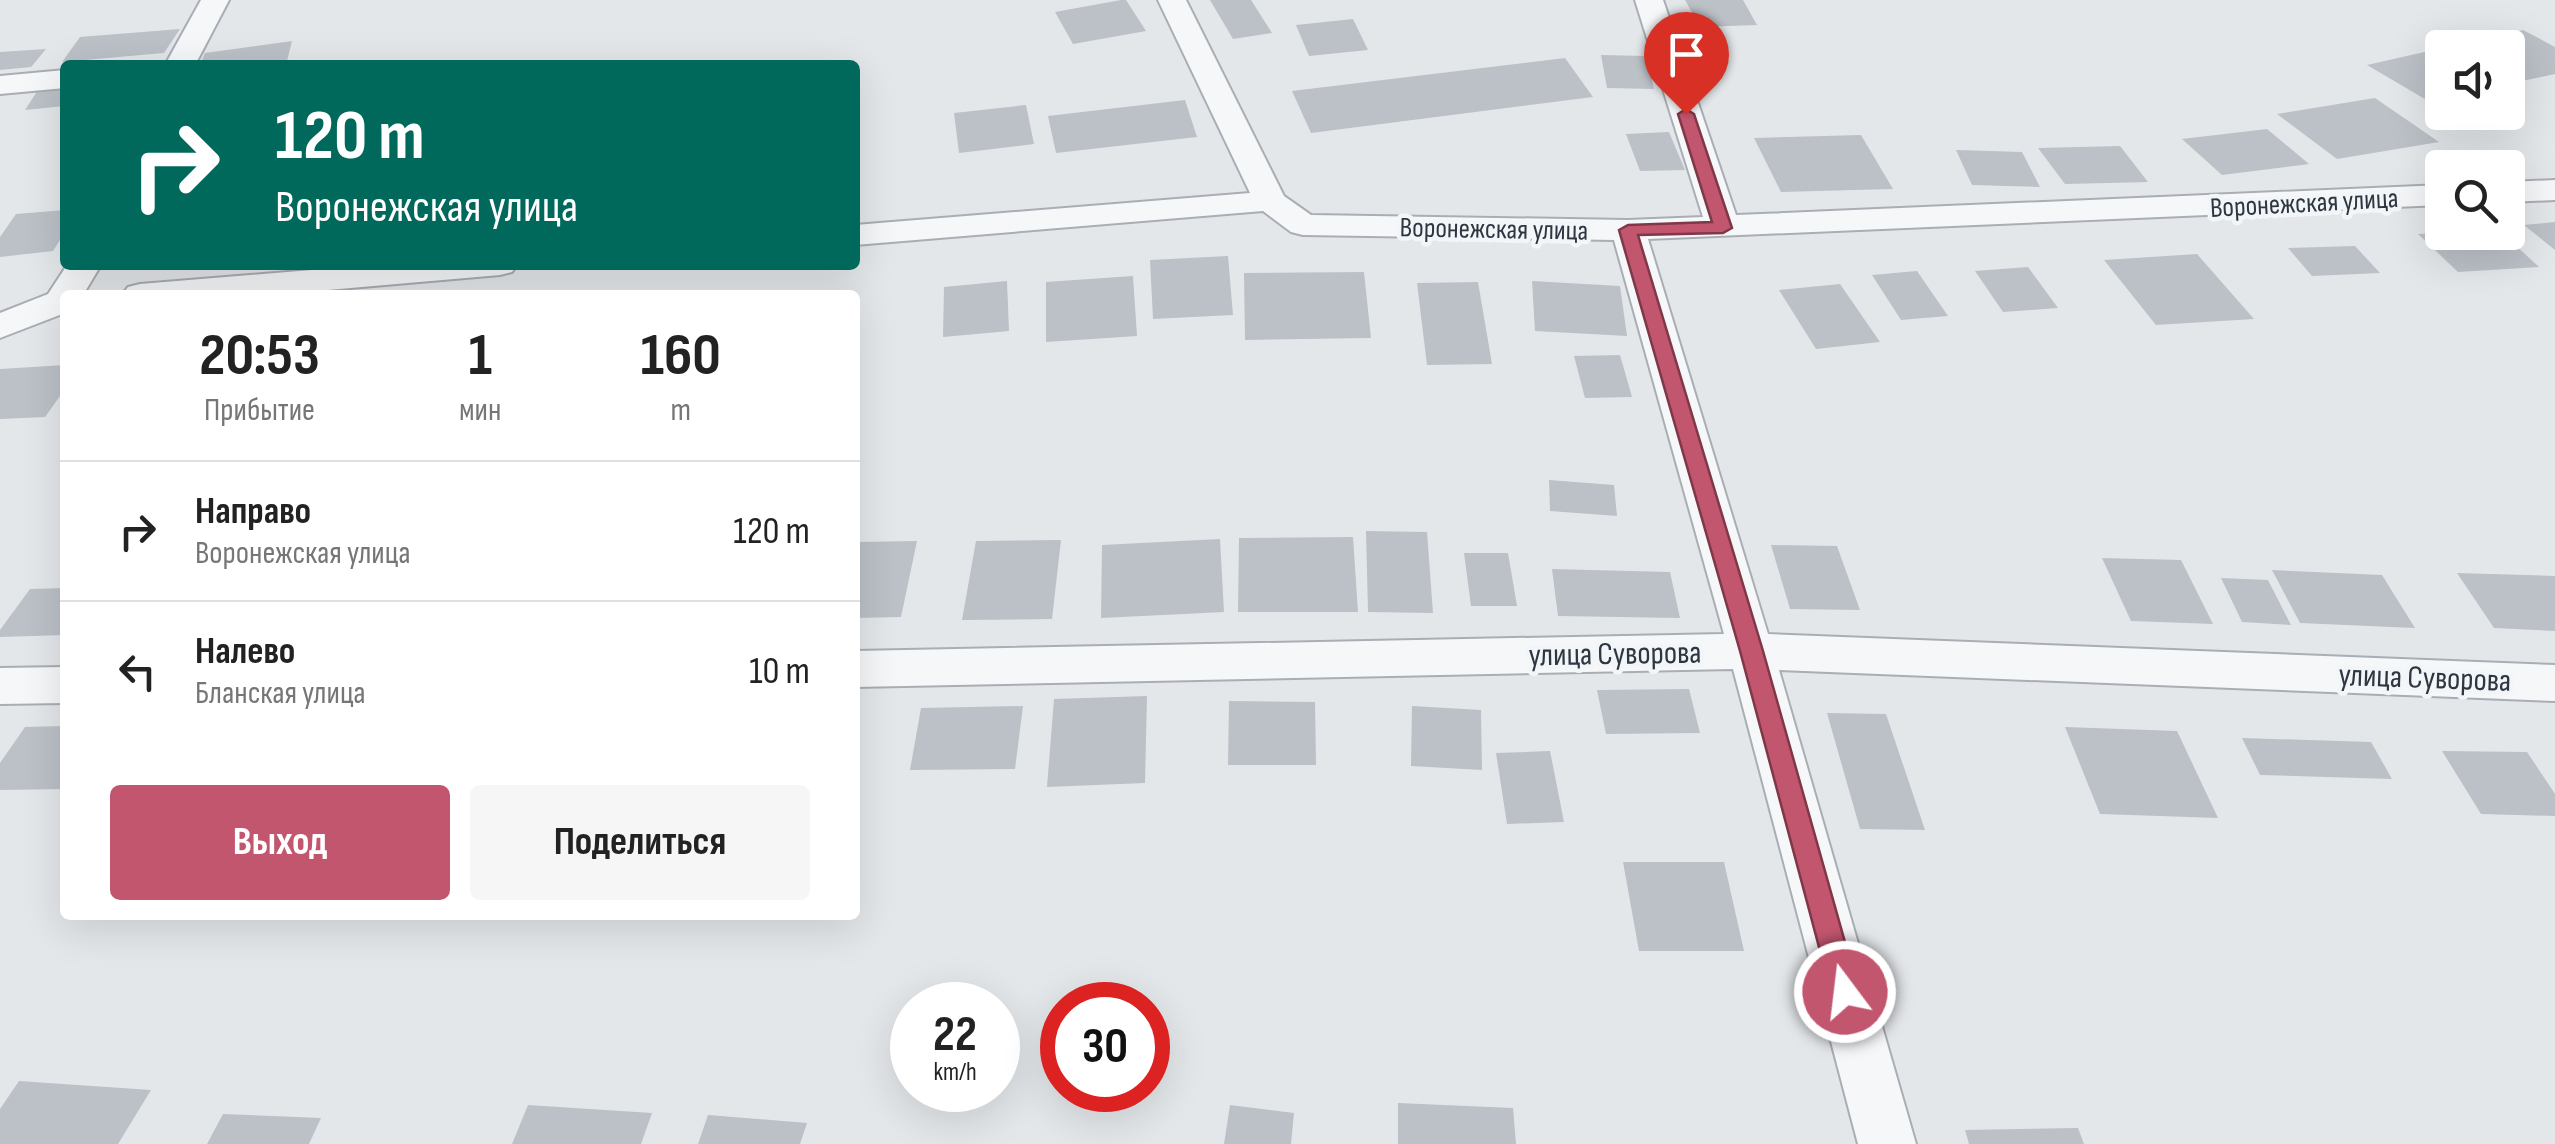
<!DOCTYPE html>
<html lang="ru">
<head>
<meta charset="utf-8">
<style>
  :root { --surface:#fff; --page:#f6f6f6; --text:#222; --muted:#767676; --line:#e0e0e0; --accent:#c3566f }
  body { margin:0; font-family:"Sofia Sans Condensed",sans-serif; background:var(--page); color:var(--text); height:100vh; display:flex; flex-direction:column; font-size:38px; white-space:nowrap }
  * { box-sizing:border-box; margin:0 }
  p { font-size:32px; color:var(--muted) }
  .icon { flex:none; width:55px; height:55px; fill:none; stroke:currentColor; stroke-width:2; stroke-linecap:round; stroke-linejoin:round }
  .map { position:relative; flex:1; overflow:hidden }
  .drawer { position:absolute; left:60px; top:290px; width:800px; height:630px; display:flex; flex-direction:column; background:var(--surface); border-radius:10px; box-shadow:0 10px 40px #0002 }
  .drawer>* { flex:none }
  .guide { position:absolute; left:60px; top:60px; width:800px; height:210px; border-radius:10px; box-shadow:0 10px 40px #0002; background:#00695c; color:#fff; overflow:hidden }
  .tools { position:absolute; left:2425px; top:30px; display:grid; gap:20px }
  .tools a { display:grid; place-items:center; width:100px; height:100px; border-radius:10px; background:var(--surface); box-shadow:0 10px 40px #0002; font-size:50px }
  .speed { position:absolute; left:890px; top:982px; display:flex; gap:20px; font-size:50px; font-weight:700; text-align:center }
  .speed>* { display:grid; place-content:center; width:130px; height:130px; border-radius:50%; background:var(--surface); box-shadow:0 10px 40px #0002; line-height:1 }
  .speed small { font-size:25px; font-weight:400 }
  .speed .limit { border:15px solid #d22; background:#fff; color:#111 }
  .pin { position:absolute; display:grid; place-items:center; width:85px; height:85px; color:#fff; margin:-102px -42px; border-radius:50% 50% 50% 0; rotate:-45deg; box-shadow:0 0 10px #0007 }
  .pin .icon { rotate:45deg }
  .me { position:absolute; width:110px; margin:-55px; rotate:345deg; stroke-linejoin:round; filter:drop-shadow(0 0 8px #0008) }
  .turn { display:flex; align-items:center; gap:35px; height:210px; padding:0 50px; font-size:45px }
  .turn .icon { width:130px; height:130px; stroke-width:2.5 }
  .turn b { display:block; font-size:70px; line-height:85px }
  .eta { display:flex; justify-content:space-evenly; align-items:center; height:170px; text-align:center }
  .eta b { font-size:60px; font-weight:700; line-height:70px }
  .primary-button { display:flex; gap:20px; margin-top:auto; padding:20px 50px }
  .primary-button a { flex:1; height:115px; border-radius:10px; background:var(--accent); color:#fff; font-size:40px; font-weight:700; line-height:115px; text-align:center }
  .primary-button a+a { background:var(--page); color:var(--text) }
  ul { padding:0; list-style:none }
  li { display:flex; align-items:center; gap:30px; height:140px; padding:0 50px; border-top:2px solid var(--line) }
  li div { flex:1 }
  li b { display:block; font-size:38px }
  li em { font-style:normal }
  .map>svg:first-child { display:block }
  .building { fill:#bbc1c7 }
  .lines { fill:none; stroke-linecap:round; stroke-linejoin:round }
  .street-casing { stroke:#a9aeb4; stroke-width:4 }
  .street { fill:#f6f7f9; fill-rule:evenodd }
  .route { fill:#c3566f; stroke:#7f3848; stroke-width:2.5 }
  .labels { text-anchor:middle; stroke-width:9; stroke-linejoin:round; paint-order:stroke }
  .far-street-label { font-size:28px; fill:#2d3641; stroke:#f3f6f8 }
  .street-label { font-size:32px; fill:#2d3641; stroke:#f3f6f8 }
</style>
</head>
<body>
<div class="map">
<svg width="2555" height="1144" viewBox="0 0 2555 1144">
  <rect width="100%" height="100%" fill="#e4e7ea"/>
  <g class="building">
    <polygon points="1121,0 1126,0 1146,31 1073,44 1055,12"/>
    <polygon points="1210,0 1251,0 1272,33 1233,39"/>
    <polygon points="1685,0 1743,0 1757,25 1700,27"/>
    <polygon points="1353,19 1368,50 1309,56 1296,25"/>
    <polygon points="180,29 164,53 62,62 80,37"/>
    <polygon points="2523,30 2555,47 2555,74 2508,84 2508,48 2451,48"/>
    <polygon points="292,41 286,65 200,65 205,53"/>
    <polygon points="2442,48 2442,99 2430,102 2367,65"/>
    <polygon points="46,49 31,67 0,70 0,52"/>
    <polygon points="1601,55 1647,56 1654,89 1607,88"/>
    <polygon points="1565,58 1593,97 1311,133 1292,91"/>
    <polygon points="65,87 65,106 25,110 38,90"/>
    <polygon points="2375,98 2439,142 2337,159 2277,114"/>
    <polygon points="1185,100 1197,137 1056,153 1048,116"/>
    <polygon points="1026,105 1034,144 959,153 954,113"/>
    <polygon points="2267,129 2309,164 2222,175 2182,139"/>
    <polygon points="1669,132 1685,170 1640,171 1626,134"/>
    <polygon points="1861,135 1893,189 1781,192 1754,138"/>
    <polygon points="2120,146 2148,182 2065,184 2038,148"/>
    <polygon points="1956,150 2022,152 2040,187 1972,185"/>
    <polygon points="65,210 65,232 53,251 0,257 0,237 16,214"/>
    <polygon points="2555,222 2555,250 2524,225"/>
    <polygon points="2449,232 2501,232 2539,267 2458,272 2418,234"/>
    <polygon points="2355,246 2380,273 2312,276 2288,248"/>
    <polygon points="2197,254 2254,319 2156,325 2104,260"/>
    <polygon points="1228,256 1233,315 1153,319 1150,260"/>
    <polygon points="2028,267 2058,308 2003,312 1975,271"/>
    <polygon points="1917,271 1948,316 1901,320 1872,275"/>
    <polygon points="1364,272 1371,338 1245,340 1244,273"/>
    <polygon points="1133,276 1137,336 1046,342 1046,282"/>
    <polygon points="1007,281 1009,331 943,337 944,287"/>
    <polygon points="1532,281 1620,286 1627,336 1535,331"/>
    <polygon points="1478,282 1492,364 1427,365 1417,283"/>
    <polygon points="1840,284 1880,342 1816,349 1779,290"/>
    <polygon points="1620,355 1632,397 1585,398 1574,356"/>
    <polygon points="65,365 65,389 45,417 0,419 0,369"/>
    <polygon points="1549,480 1614,485 1617,516 1550,511"/>
    <polygon points="1366,531 1427,532 1433,613 1368,612"/>
    <polygon points="1353,537 1358,612 1238,612 1239,538"/>
    <polygon points="1220,539 1224,612 1101,618 1102,545"/>
    <polygon points="1061,540 1052,619 962,620 976,541"/>
    <polygon points="917,541 901,617 855,618 855,542"/>
    <polygon points="1771,545 1837,546 1860,610 1790,609"/>
    <polygon points="1464,553 1508,553 1517,606 1471,606"/>
    <polygon points="2102,558 2181,560 2213,624 2131,621"/>
    <polygon points="1552,569 1670,572 1680,618 1558,616"/>
    <polygon points="2272,570 2382,575 2415,628 2300,623"/>
    <polygon points="2457,573 2555,576 2555,631 2494,628"/>
    <polygon points="2221,578 2268,580 2291,625 2242,622"/>
    <polygon points="65,588 65,635 0,637 0,630 30,589"/>
    <polygon points="1689,689 1700,733 1606,734 1597,690"/>
    <polygon points="1147,696 1145,783 1047,787 1054,699"/>
    <polygon points="1229,701 1315,702 1316,765 1228,765"/>
    <polygon points="1023,706 1015,769 910,770 921,708"/>
    <polygon points="1412,706 1481,710 1482,770 1411,766"/>
    <polygon points="1827,713 1886,714 1925,830 1860,829"/>
    <polygon points="65,726 65,789 0,790 0,763 25,727"/>
    <polygon points="2065,727 2177,731 2218,818 2100,814"/>
    <polygon points="2242,738 2371,742 2392,779 2260,775"/>
    <polygon points="1550,751 1564,822 1507,824 1496,753"/>
    <polygon points="2442,751 2527,752 2555,794 2555,816 2481,814"/>
    <polygon points="1623,862 1724,862 1744,951 1639,951"/>
    <polygon points="19,1081 151,1090 118,1144 0,1144 0,1109"/>
    <polygon points="1398,1103 1513,1108 1516,1144 1398,1144"/>
    <polygon points="528,1105 652,1113 641,1144 512,1144"/>
    <polygon points="1230,1105 1294,1113 1291,1144 1224,1144"/>
    <polygon points="223,1114 321,1118 309,1144 207,1144"/>
    <polygon points="708,1115 807,1123 800,1144 698,1144"/>
    <polygon points="2078,1128 2084,1144 1969,1144 1965,1130"/>
  </g>
  <g class="lines">
    <defs>
      <g id="street">
        <polygon points="201,0 229,0 195,65 165,65"/>
        <polygon points="1158,0 1186,0 1284,196 1311,215 1628,220 1703,217 1635,0 1663,0 1736,215 2442,185 2442,205 1648,239 1768,634 2555,665 2555,701 1779,670 1916,1144 1858,1144 1733,669 855,687 855,651 1724,634 1614,240 1303,235 1291,232 1263,211 855,245 855,225 1250,193"/>
        <polygon points="65,70 65,88 0,94 0,76"/>
        <polygon points="2555,180 2555,200 2508,202 2508,182"/>
        <polygon points="67,265 101,265 83,295 65,295 65,313 0,338 0,313 48,294"/>
        <polygon points="372,265 517,265 512,272 500,275 270,295 122,295 128,287 140,284"/>
        <polygon points="65,667 65,703 0,704 0,668"/>
      </g>
    </defs>
    <use href="#street" class="street-casing"/>
    <use href="#street" class="street"/>
  </g>
  <polygon class="route" points="1686,109 1694,114 1732,228 1723,233 1638,235 1763,651 1859,992 1855,1002 1845,1006 1835,1002 1831,992 1740,651 1619,230 1628,225 1712,222 1678,114"/>
  <g class="labels">
    <g class="far-street-label">
      <text transform="translate(2304 202) rotate(-3)" y="10">Воронежская улица</text>
      <text transform="translate(1494 228) rotate(1)" y="10">Воронежская улица</text>
    </g>
    <g class="street-label">
      <text transform="translate(1615 653) rotate(-1)" y="11">улица Суворова</text>
      <text transform="translate(2425 677) rotate(2)" y="11">улица Суворова</text>
    </g>
  </g>
</svg>
<div class="tools">
<a><svg class="icon" aria-label="sound" viewBox="0 0 24 24"><path d="M4 9h4l5-4v14l-5-4H4zM17 9q2 3 0 6"/></svg></a>
<a><svg class="icon" aria-label="search" viewBox="0 0 24 24"><circle cx="10" cy="10" r="6"/><path d="M15 15l6 6"/></svg></a>
</div>
<div class="speed"><div>22<small>km/h</small></div><div class="limit">30</div></div>
<div class="pin" style="left:1686px;top:114px;background:#d93025"><svg class="icon" aria-label="arrive" viewBox="0 0 24 24"><path d="M6 21V4h12l-3 4 3 4H6"/></svg></div>
<svg class="me" style="left:1845px;top:992px" viewBox="-20 -20 40 40"><circle r="17" fill="#c3566f" stroke="#fff" stroke-width="3"/><path d="M0-11L8 9 0 5-8 9z" fill="#fff"/></svg>
<div class="guide">
<div class="turn"><svg class="icon" aria-label="right" viewBox="0 0 24 24"><path d="M7 20v-9h11M14 6l5 5-5 5"/></svg><div><b>120 m</b>Воронежская улица</div></div>
</div>
<section class="drawer">
<div class="eta">
<div><b>20:53</b><p>Прибытие</p></div>
<div><b>1</b><p>мин</p></div>
<div><b>160</b><p>m</p></div>
</div>
<ul>
<li><svg class="icon" aria-label="right" viewBox="0 0 24 24"><path d="M7 20v-9h11M14 6l5 5-5 5"/></svg><div><b>Направо</b><p>Воронежская улица</p></div><em>120 m</em></li>
<li><svg class="icon" aria-label="left" viewBox="0 0 24 24"><path d="M17 20v-9H6M10 6l-5 5 5 5"/></svg><div><b>Налево</b><p>Бланская улица</p></div><em>10 m</em></li>
</ul>
<div class="primary-button"><a>Выход</a><a>Поделиться</a></div>
</section>
</div>
</body>
</html>
